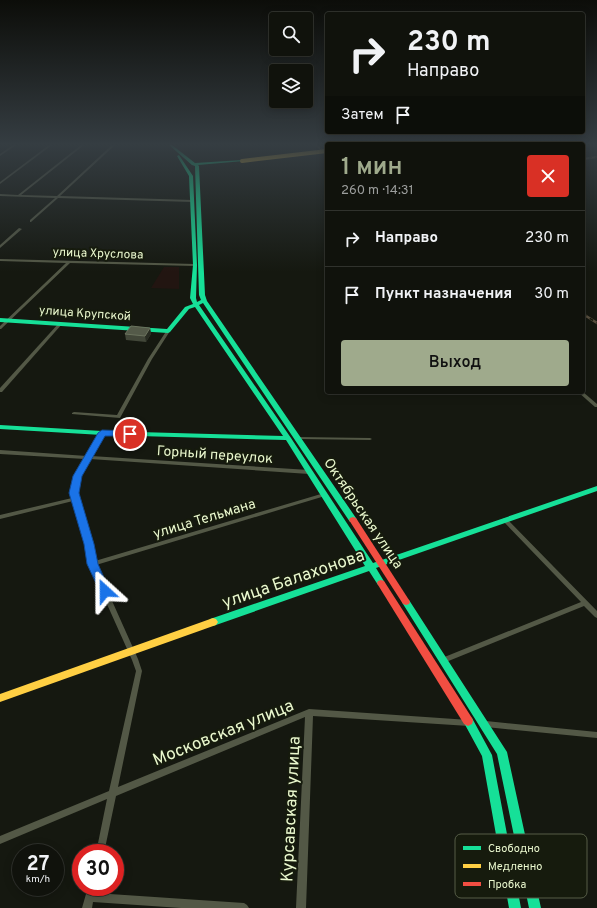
<!DOCTYPE html>
<html lang="ru">
<head>
<meta charset="utf-8">
<style>
  :root { --surface:#10120c; --page:#1e201a; --text:#f1f3f6; --muted:#9c9e9d; --line:#30322d; --accent:#9faa8c }
  body { margin:0; font-family:Overpass,sans-serif; background:var(--page); color:var(--text); height:100vh; display:flex; flex-direction:column; font-size:15px; white-space:nowrap }
  * { box-sizing:border-box; margin:0 }
  p { font-size:13px; color:var(--muted) }
  .icon { flex:none; width:22px; height:22px; fill:none; stroke:currentColor; stroke-width:2; stroke-linecap:round; stroke-linejoin:round }
  .map { position:relative; flex:1; overflow:hidden }
  .drawer { position:absolute; left:325px; top:142px; width:260px; height:252px; display:flex; flex-direction:column; background:var(--surface); border-radius:4px; box-shadow:0 2px 10px #0003,0 0 0 1px var(--line) }
  .drawer>* { flex:none }
  .hud { position:absolute; left:325px; top:12px; width:260px; height:122px; border-radius:4px; box-shadow:0 2px 10px #0003,0 0 0 1px var(--line); background:#10120c; color:var(--text); overflow:hidden }
  .tools { position:absolute; left:269px; top:12px; display:grid; gap:8px }
  .tools a { display:grid; place-items:center; width:44px; height:44px; border-radius:4px; background:var(--surface); box-shadow:0 2px 10px #0003,0 0 0 1px var(--line); font-size:20px }
  .speed { position:absolute; left:12px; top:844px; display:flex; gap:8px; font-size:20px; font-weight:700; text-align:center }
  .speed>* { display:grid; place-content:center; width:52px; height:52px; border-radius:50%; background:var(--surface); box-shadow:0 2px 10px #0003,0 0 0 1px var(--line); line-height:1 }
  .speed small { font-size:10px; font-weight:400 }
  .speed .limit { border:6px solid #d22; background:#fff; color:#111 }
  .pin { position:absolute; display:grid; place-items:center; width:34px; height:34px; color:#fff; margin:-17px; border:2px solid #fff; border-radius:50%; box-shadow:0 1px 4px #0007 }
  .me { position:absolute; width:44px; margin:-22px; rotate:336deg; stroke-linejoin:round; filter:drop-shadow(0 0 3px #0008) }
  .turn { display:flex; align-items:center; gap:14px; height:84px; padding:0 16px; font-size:18px }
  .turn .icon { width:52px; height:52px; stroke-width:2.5 }
  .turn b { display:block; font-size:28px; line-height:34px }
  .then { display:flex; align-items:center; height:38px; padding:0 16px; background:#0003; gap:8px; font-size:15px }
  .round { display:grid; place-items:center; flex:none; width:42px; height:42px; border-radius:4px; background:var(--page) }
  .head { display:flex; align-items:center; justify-content:space-between; height:68px; padding:0 16px }
  h1 { font-size:24px; font-weight:600; line-height:30px; color:var(--accent) }
  .action { display:flex; gap:8px; margin-top:auto; padding:8px 16px }
  .action a { flex:1; height:46px; border-radius:4px; background:var(--accent); color:#111; font-size:16px; font-weight:600; line-height:46px; text-align:center }
  ul { padding:0; list-style:none }
  li { display:flex; align-items:center; gap:12px; height:56px; padding:0 16px; border-top:1px solid var(--line) }
  li div { flex:1 }
  li b { display:block; font-size:15px }
  li em { font-style:normal }
  .map>svg:first-child { display:block }
  .green { fill:#221511 }
  .lines { fill:none; stroke-linecap:round; stroke-linejoin:round }
  .street { fill:#535846; fill-rule:evenodd }
  .fast { fill:#16e098; fill-rule:evenodd }
  .slow { fill:#ffcf43; fill-rule:evenodd }
  .jam { fill:#f24e42; fill-rule:evenodd }
  .rail-far1-casing { stroke:#584f3f; stroke-width:2 }
  .rail-casing { stroke:#584f3f; stroke-width:2.5 }
  .rail-far1 { stroke:#161b0d; stroke-width:1; stroke-dasharray:3; stroke-linecap:butt }
  .rail { stroke:#161b0d; stroke-width:1.5; stroke-dasharray:4; stroke-linecap:butt }
  .slow-bridge { stroke:#ffcf43; stroke-width:4 }
  .wall { fill:#424739 }
  .shaded-wall { fill:#282c22 }
  .building { fill:#545a49; stroke:#6b735e }
  .route { fill:#1a73e8; stroke:#114b97 }
  .labels { text-anchor:middle; stroke-width:4; stroke-linejoin:round; paint-order:stroke }
  .far-street-label { font-size:12px; fill:#eaf8ce; stroke:#161b0d }
  .street-label { font-size:14px; fill:#eaf8ce; stroke:#161b0d }
  .near-street-label { font-size:17px; fill:#eaf8ce; stroke:#161b0d }
  .key { fill:#161b0d; stroke:#565d47; stroke-width:1 }
  .key-label { font-size:11px; fill:#eaf8ce }
</style>
</head>
<body>
<div class="map">
<svg width="597" height="908" viewBox="0 0 597 908">
  <rect width="100%" height="100%" fill="#151810"/>
  <polygon class="green" points="164,267 179,267 179,289 151,288"/>
  <g class="lines">
    <g class="street">
      <polygon points="13,145 16,145 0,156 0,154"/>
      <polygon points="49,145 52,145 0,184 0,182"/>
      <polygon points="81,145 84,145 21,195 57,196 112,145 115,145 60,196 193,200 194,201 193,202 58,198 31,222 30,222 30,220 55,198 0,196 0,194 18,195"/>
      <polygon points="19,228 22,229 0,248 0,245"/>
      <polygon points="0,259 195,264 197,265 195,266 70,263 1,329 0,329 0,326 66,263 0,261"/>
      <polygon points="59,323 61,323 62,324 2,392 0,392 0,388"/>
      <polygon points="167,330 169,330 170,331 152,359 120,418 72,414 72,413 74,412 117,415 148,359"/>
      <polygon points="578,392 583,392 597,404 597,407 595,407"/>
      <polygon points="100,432 104,432 104,433 91,456 309,470 312,472 309,474 90,459 81,476 78,499 92,544 95,561 321,494 325,494 326,495 325,496 96,565 138,659 142,671 118,787 309,709 469,720 472,721 473,723 472,725 469,726 313,716 306,908 296,908 305,717 116,796 104,853 96,853 107,799 0,844 0,836 109,791 136,671 132,660 89,564 86,544 73,501 0,519 0,515 72,498 75,476 85,459 0,454 0,450 87,456"/>
      <polygon points="297,437 370,438 372,439 370,440 299,439 297,439"/>
      <polygon points="505,518 507,519 597,611 597,618 595,617 584,606 446,662 444,663 442,662 441,660 442,658 581,602 503,521 502,520 503,519"/>
      <polygon points="486,721 597,732 597,738 486,727 483,726 482,724 483,722"/>
      <polygon points="88,887 96,887 95,893 244,903 247,905 249,908 181,908 93,902 92,908 82,908"/>
    </g>
    <g class="fast">
      <polygon points="169,145 172,145 195,163 242,160 244,161 198,165 199,166 205,295 207,301 356,518 357,520 356,522 350,522 203,303 199,305 291,438 373,563 597,486 597,491 376,568 385,583 384,585 381,586 378,585 369,571 216,625 213,626 210,625 208,622 210,619 365,566 286,440 102,435 0,429 0,425 102,431 283,436 195,307 189,309 170,332 168,333 0,322 0,318 167,329 185,307 193,304 190,298 193,265 189,176 177,156 179,155 193,176 197,265 196,298 197,302 201,300 199,295 195,166 192,165"/>
      <polygon points="406,599 409,600 507,752 541,908 529,908 497,754 403,604 402,602 403,600"/>
      <polygon points="468,716 472,718 492,755 521,908 509,908 482,756 463,721 464,718"/>
    </g>
    <polygon class="slow" points="213,618 216,619 218,622 216,625 0,702 0,694"/>
    <g class="jam">
      <polygon points="353,517 356,518 409,600 410,602 409,604 406,605 403,604 349,520 350,518"/>
      <polygon points="381,580 384,581 472,718 473,721 472,724 468,726 464,724 378,585 377,583 378,581"/>
    </g>
    <defs>
      <g id="rail-far1">
        <polyline points="315,145 327,153"/>
        <polyline points="583,159 597,157"/>
      </g>
      <polyline id="rail" points="583,314 597,323"/>
    </defs>
    <use href="#rail-far1" class="rail-far1-casing"/>
    <use href="#rail" class="rail-casing"/>
    <use href="#rail-far1" class="rail-far1"/>
    <use href="#rail" class="rail"/>
    <polyline class="slow-bridge" points="242,161 327,151"/>
  </g>
  <polygon class="wall" points="150,328 151,334 146,342 126,340 125,334"/>
  <polygon class="shaded-wall" points="150,328 151,334 146,342 145,336"/>
  <polygon class="building" points="131,326 150,328 145,336 125,334"/>
  <linearGradient id="sky" x2="0" y2="1"><stop stop-color="#0c0d09"/><stop offset="0.53" stop-color="#353d42"/><stop offset="1" stop-color="#353d42" stop-opacity="0"/></linearGradient>
  <rect width="597" height="272" fill="url(#sky)"/>
  <polygon class="route" points="102,430 130,431 135,434 130,436 105,436 82,476 79,493 94,544 98,564 110,591 109,594 101,594 87,564 84,544 69,493 73,476 98,433"/>
  <g class="labels">
    <g class="far-street-label">
      <text transform="translate(98 253) rotate(2)" y="4">улица Хруслова</text>
      <text transform="translate(85 313) rotate(4)" y="4">улица Крупской</text>
    </g>
    <g class="street-label">
      <text transform="translate(215 454) rotate(4)" y="5">Горный переулок</text>
      <text transform="translate(364 513) rotate(56)" y="5">Октябрьская улица</text>
      <text transform="translate(204 518) rotate(-17)" y="5">улица Тельмана</text>
    </g>
    <g class="near-street-label">
      <text transform="translate(293 578) rotate(-19)" y="6">улица Балахонова</text>
      <text transform="translate(223 732) rotate(-22)" y="6">Московская улица</text>
      <text transform="translate(290 809) rotate(-87)" y="6">Курсавская улица</text>
    </g>
  </g>
  <rect x="455" y="834" width="132" height="64" rx="6" class="key"/>
  <rect x="463" y="846" width="18" height="4" fill="#16e098"/>
  <rect x="463" y="864" width="18" height="4" fill="#ffcf43"/>
  <rect x="463" y="882" width="18" height="4" fill="#f24e42"/>
  <g class="key-label">
    <text x="488" y="852">Свободно</text>
    <text x="488" y="870">Медленно</text>
    <text x="488" y="888">Пробка</text>
  </g>
</svg>
<div class="tools">
<a><svg class="icon" aria-label="search" viewBox="0 0 24 24"><circle cx="10" cy="10" r="6"/><path d="M15 15l6 6"/></svg></a>
<a><svg class="icon" aria-label="layers" viewBox="0 0 24 24"><path d="M12 4l9 5-9 5-9-5zM3 14l9 5 9-5"/></svg></a>
</div>
<div class="speed"><div>27<small>km/h</small></div><div class="limit">30</div></div>
<div class="pin" style="left:130px;top:434px;background:#d93025"><svg class="icon" aria-label="arrive" viewBox="0 0 24 24"><path d="M6 21V4h12l-3 4 3 4H6"/></svg></div>
<svg class="me" style="left:105px;top:591px" viewBox="-20 -20 40 40"><path d="M0-17L14 15 0 8-14 15z" fill="#1a73e8" stroke="#fff" stroke-width="4"/></svg>
<div class="hud">
<div class="turn"><svg class="icon" aria-label="right" viewBox="0 0 24 24"><path d="M7 20v-9h11M14 6l5 5-5 5"/></svg><div><b>230 m</b>Направо</div></div>
<div class="then">Затем<svg class="icon" aria-label="arrive" viewBox="0 0 24 24"><path d="M6 21V4h12l-3 4 3 4H6"/></svg></div>
</div>
<section class="drawer">
<div class="head"><div><h1>1 мин</h1><p>260 m · 14:31</p></div><a class="round" style="background:#d93025;color:#fff"><svg class="icon" aria-label="close" viewBox="0 0 24 24"><path d="M6 6l12 12M18 6L6 18"/></svg></a></div>
<ul>
<li><svg class="icon" aria-label="right" viewBox="0 0 24 24"><path d="M7 20v-9h11M14 6l5 5-5 5"/></svg><div><b>Направо</b></div><em>230 m</em></li>
<li><svg class="icon" aria-label="arrive" viewBox="0 0 24 24"><path d="M6 21V4h12l-3 4 3 4H6"/></svg><div><b>Пункт назначения</b></div><em>30 m</em></li>
</ul>
<div class="action"><a>Выход</a></div>
</section>
</div>
</body>
</html>
